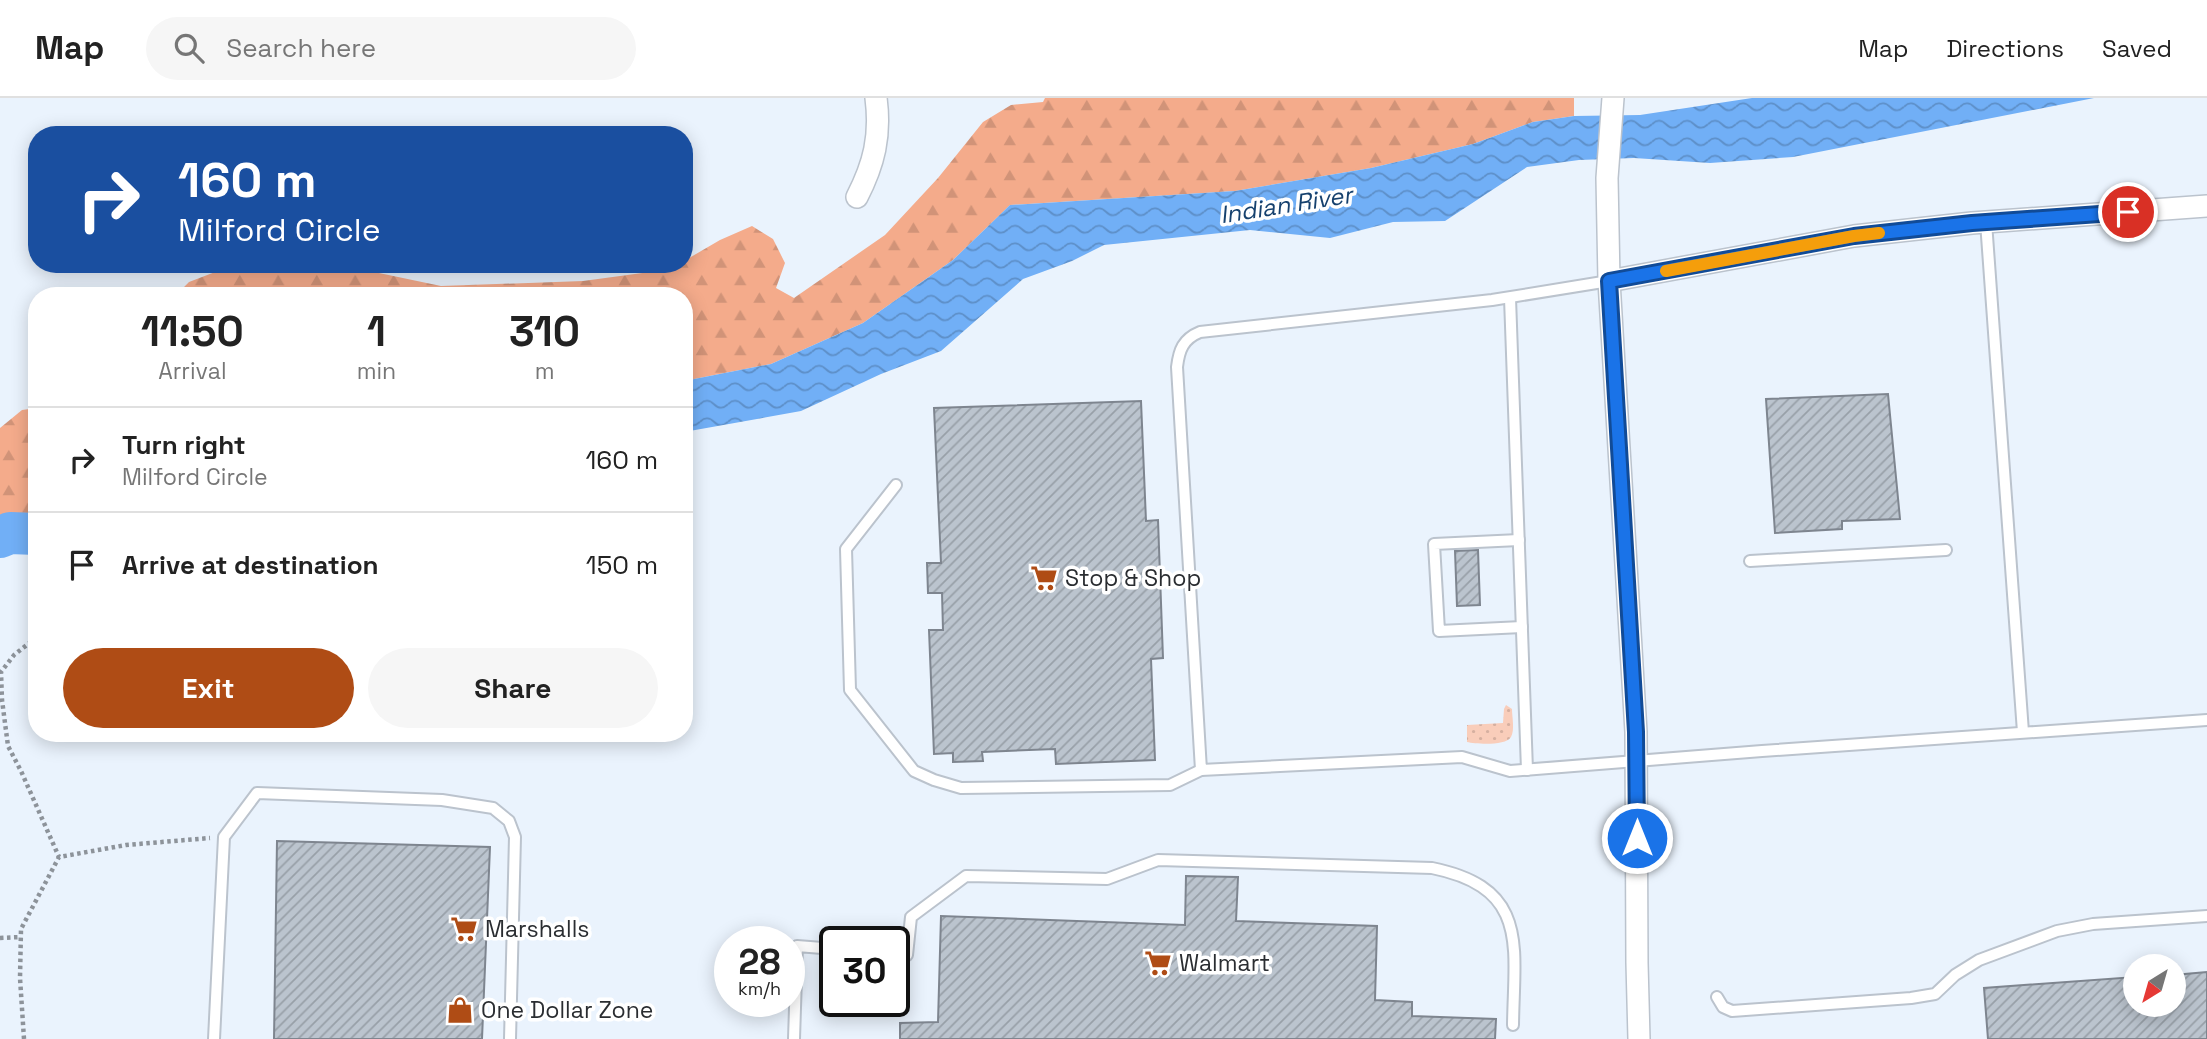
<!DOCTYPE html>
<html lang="en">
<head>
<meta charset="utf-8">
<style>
  :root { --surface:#fff; --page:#f6f6f6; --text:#222; --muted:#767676; --line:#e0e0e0; --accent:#af4c15 }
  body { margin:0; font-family:"Space Grotesk",sans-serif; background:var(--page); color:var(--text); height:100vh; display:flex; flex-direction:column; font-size:26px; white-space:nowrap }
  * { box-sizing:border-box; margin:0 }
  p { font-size:23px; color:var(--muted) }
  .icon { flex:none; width:38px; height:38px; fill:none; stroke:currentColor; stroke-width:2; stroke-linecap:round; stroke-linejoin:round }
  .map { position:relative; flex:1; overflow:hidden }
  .side { position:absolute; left:28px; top:189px; width:665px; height:455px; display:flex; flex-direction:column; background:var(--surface); border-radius:28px; box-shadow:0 4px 18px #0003 }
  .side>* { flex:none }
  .banner { position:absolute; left:28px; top:28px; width:665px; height:147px; border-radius:28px; box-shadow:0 4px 18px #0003; background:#1a4fa0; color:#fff; overflow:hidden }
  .needle { width:46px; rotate:217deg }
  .fabs { position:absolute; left:2123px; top:856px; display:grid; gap:14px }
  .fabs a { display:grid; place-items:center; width:63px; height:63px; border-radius:50%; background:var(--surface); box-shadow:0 4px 18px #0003; font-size:35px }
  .speed { position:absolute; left:714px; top:828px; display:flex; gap:14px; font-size:35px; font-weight:700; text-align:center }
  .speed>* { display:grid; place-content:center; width:91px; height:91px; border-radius:50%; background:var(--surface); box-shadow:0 4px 18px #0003; line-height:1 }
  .speed small { font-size:18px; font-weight:400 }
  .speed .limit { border:4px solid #111; border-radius:10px; background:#fff; color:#111 }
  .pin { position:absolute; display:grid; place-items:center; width:60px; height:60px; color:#fff; margin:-30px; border:4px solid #fff; border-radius:50%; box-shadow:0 2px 7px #0007 }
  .me { position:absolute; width:77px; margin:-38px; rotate:0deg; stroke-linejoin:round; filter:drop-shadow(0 0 5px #0008) }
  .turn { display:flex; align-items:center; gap:24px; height:147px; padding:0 35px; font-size:32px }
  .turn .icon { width:91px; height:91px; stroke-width:2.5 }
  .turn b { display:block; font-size:49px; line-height:60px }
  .eta { display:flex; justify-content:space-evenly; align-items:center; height:119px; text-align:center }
  .eta b { font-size:42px; font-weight:700; line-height:49px }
  .cta { display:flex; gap:14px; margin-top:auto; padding:14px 35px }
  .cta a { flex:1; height:80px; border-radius:42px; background:var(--accent); color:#fff; font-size:28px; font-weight:700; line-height:80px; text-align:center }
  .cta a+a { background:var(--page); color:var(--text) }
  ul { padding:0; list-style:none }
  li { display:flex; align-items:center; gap:21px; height:105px; padding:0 35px; border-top:2px solid var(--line) }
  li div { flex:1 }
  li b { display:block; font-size:26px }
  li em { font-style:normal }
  header { display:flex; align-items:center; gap:42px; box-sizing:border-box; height:98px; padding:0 35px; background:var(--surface); border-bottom:2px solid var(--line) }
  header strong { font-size:33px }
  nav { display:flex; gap:38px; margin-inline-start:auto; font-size:24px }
  .search { width:490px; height:63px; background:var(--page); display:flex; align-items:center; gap:18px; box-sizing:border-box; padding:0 24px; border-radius:38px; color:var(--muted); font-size:26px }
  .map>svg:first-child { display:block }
  .grass { fill:url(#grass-dots) }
  .forest { fill:url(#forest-firs) }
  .water { fill:url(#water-waves) }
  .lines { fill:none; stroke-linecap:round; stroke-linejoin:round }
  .river { stroke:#71aff6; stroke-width:42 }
  .building { fill:url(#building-hatch); stroke:#7e858f; stroke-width:2 }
  .lane-casing { stroke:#bbc3cd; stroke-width:14 }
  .street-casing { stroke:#bbc3cd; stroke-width:24 }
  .path { stroke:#8d939a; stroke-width:4.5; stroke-dasharray:3.5 3.5; stroke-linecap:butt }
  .lane { stroke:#fff; stroke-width:10 }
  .street { stroke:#fff; stroke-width:21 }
  .route-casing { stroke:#114b97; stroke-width:18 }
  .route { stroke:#1a73e8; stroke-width:12 }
  .slow { stroke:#f59e0b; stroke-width:12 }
  .labels { text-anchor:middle; stroke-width:7; stroke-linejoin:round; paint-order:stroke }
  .poi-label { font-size:23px; fill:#2a2d31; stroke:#fff; text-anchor:start }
  .water-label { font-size:24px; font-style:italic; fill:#16416e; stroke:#fff }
</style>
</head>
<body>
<header>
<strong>Map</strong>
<div class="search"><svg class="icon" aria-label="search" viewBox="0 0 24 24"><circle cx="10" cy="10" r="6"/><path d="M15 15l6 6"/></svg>Search here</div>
<nav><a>Map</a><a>Directions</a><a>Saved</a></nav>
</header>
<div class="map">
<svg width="2207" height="941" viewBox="0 0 2207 941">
  <defs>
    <pattern id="grass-dots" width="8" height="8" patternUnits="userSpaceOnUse" patternTransform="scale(1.75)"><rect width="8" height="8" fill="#f9cdba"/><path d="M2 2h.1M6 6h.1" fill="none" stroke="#d6b0a0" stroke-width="1.8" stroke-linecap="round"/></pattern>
    <pattern id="forest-firs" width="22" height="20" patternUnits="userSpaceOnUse" patternTransform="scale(1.75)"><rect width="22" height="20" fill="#f4ab8b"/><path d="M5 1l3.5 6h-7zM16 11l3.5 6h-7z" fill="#d19378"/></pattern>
    <pattern id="water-waves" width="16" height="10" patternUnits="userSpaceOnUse" patternTransform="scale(1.75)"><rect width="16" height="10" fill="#71aff6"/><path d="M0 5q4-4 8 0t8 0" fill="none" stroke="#5d8fc8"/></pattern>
    <pattern id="building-hatch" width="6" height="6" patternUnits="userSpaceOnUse" patternTransform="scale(1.75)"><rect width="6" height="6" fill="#bbc4ce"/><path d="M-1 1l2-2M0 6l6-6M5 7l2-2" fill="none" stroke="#98a0a8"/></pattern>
  </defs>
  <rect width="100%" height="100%" fill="#eaf3fd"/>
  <path class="grass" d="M 1506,607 L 1512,611 C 1512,619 1515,632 1511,639 C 1506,648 1476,646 1467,644 L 1467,627 L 1503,625 L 1504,611 Z"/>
  <g class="forest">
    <polygon points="1045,0 1574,0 1574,18 1533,24 1473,46 1371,70 1235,93 1010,107 953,162 863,225 771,266 684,283 684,198 175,198 189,184 236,166 254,166 290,173 379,175 441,188 583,183 672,171 679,166 684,166 684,163 720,142 752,128 773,141 785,165 776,190 794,200 885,137 938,80 983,24 1011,7 1043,4"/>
    <polygon points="37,310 37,451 24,452 0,448 0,330 22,312"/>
  </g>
  <polygon class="water" points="1752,0 2094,0 1793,59 1710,65 1634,60 1579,62 1527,69 1445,123 1393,124 1330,140 1250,132 1104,147 1072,163 1023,181 941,253 881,276 801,313 684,334 684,283 771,266 863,225 953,162 1010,107 1235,93 1371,70 1473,46 1533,24 1574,18 1640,17"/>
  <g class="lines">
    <polyline class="river" points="0,439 10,435 37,436"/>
  </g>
  <g class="building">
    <polygon points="1888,296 1900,421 1842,423 1842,431 1775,435 1766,301"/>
    <polygon points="1141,303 1146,423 1158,422 1163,560 1151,561 1155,662 1056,666 1055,651 982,654 983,663 953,664 953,655 934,656 929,532 943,532 942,495 928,495 927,465 941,465 934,310"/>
    <polygon points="1478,452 1480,507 1457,508 1455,453"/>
    <polygon points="277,743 490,749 482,941 274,941"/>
    <polygon points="1186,778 1238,779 1236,823 1377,828 1375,902 1412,904 1412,918 1496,921 1495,941 900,941 900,925 938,924 941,818 1185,827"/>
    <polygon points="2207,874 2207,941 1988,941 1984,890 2135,879 2135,906 2174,906 2174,877"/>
  </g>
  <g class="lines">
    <defs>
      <g id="lane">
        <polyline points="1986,124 2023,634"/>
        <path d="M 1609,183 L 1492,202 L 1200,234 C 1183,241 1179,252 1177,269 L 1201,672 L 1462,659 L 1510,673 L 1762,653 L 2207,622"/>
        <polyline points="1510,200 1527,672"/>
        <polyline points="896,387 846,451 850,592 914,673 934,682 961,690 1170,687 1201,672"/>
        <polyline points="1519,442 1434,446 1439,533 1522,529"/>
        <polyline points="1750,463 1946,452"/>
        <path d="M 894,856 L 907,857 L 911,819 L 966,778 L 1107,781 L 1158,762 L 1432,770 C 1530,790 1514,848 1513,927"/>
        <polyline points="1717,899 1723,909 1732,913 1911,900 1935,896 1955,877 1979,862 2057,833 2093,826 2207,818"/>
        <polyline points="214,941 224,739 257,695 442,702 493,710 509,723 515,739 510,941"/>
        <polyline points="794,941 797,848 835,851"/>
      </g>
      <g id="street">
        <polyline points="1613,0 1607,80 1609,183 1636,634 1637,865 1639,941"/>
        <path d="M 857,99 C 874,66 881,38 876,0"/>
        <polyline points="1609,183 1854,138 1972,125 2207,108"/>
      </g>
    </defs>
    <use href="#lane" class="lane-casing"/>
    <use href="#street" class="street-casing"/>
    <g class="path">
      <polyline points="37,539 14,557 1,574 2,602 8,648 21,673 59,759"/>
      <polyline points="0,840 21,839"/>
      <polyline points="24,941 20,880 21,831 59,759 126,747 210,740"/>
    </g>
    <use href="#lane" class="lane"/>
    <use href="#street" class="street"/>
  </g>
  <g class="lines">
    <defs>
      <polyline id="route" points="1637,740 1636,634 1609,183 1854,138 1972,125 2128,114"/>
    </defs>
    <use href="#route" class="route-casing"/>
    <use href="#route" class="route"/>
    <polyline class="slow" points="1666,173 1854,138 1879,135"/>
  </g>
  <defs>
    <symbol id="supermarket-bare" viewBox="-9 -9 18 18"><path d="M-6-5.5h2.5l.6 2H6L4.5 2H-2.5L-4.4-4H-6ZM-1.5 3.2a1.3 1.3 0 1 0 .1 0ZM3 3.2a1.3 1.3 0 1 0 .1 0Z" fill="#af4c15" stroke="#fff" stroke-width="2.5" paint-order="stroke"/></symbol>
    <symbol id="shop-bare" viewBox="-9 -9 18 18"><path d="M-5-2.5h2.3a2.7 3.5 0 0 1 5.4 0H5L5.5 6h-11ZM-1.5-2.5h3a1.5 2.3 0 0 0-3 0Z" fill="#af4c15" stroke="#fff" stroke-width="2.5" paint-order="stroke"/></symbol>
  </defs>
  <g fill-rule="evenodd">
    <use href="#supermarket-bare" x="1025" y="461" width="38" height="38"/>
    <use href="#supermarket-bare" x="445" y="812" width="38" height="38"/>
    <use href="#supermarket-bare" x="1139" y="846" width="38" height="38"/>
    <use href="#shop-bare" x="441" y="893" width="38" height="38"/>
  </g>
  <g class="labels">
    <g class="poi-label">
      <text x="1065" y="488">Stop &amp; Shop</text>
      <text x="485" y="839">Marshalls</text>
      <text x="1179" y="873">Walmart</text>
      <text x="481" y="920">One Dollar Zone</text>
    </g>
    <g class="water-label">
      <text transform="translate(1286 107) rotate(-9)" y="8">Indian River</text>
    </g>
  </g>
</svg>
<div class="fabs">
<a><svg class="needle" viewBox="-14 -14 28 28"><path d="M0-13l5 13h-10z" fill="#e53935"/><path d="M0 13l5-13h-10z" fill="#767676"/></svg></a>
</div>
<div class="speed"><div>28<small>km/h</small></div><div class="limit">30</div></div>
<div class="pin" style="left:2128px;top:114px;background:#d93025"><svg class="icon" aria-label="arrive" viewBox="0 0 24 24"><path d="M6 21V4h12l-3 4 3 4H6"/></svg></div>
<svg class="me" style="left:1637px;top:740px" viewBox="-20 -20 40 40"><circle r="17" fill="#1a73e8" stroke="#fff" stroke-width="3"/><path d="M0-11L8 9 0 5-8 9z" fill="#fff"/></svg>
<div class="banner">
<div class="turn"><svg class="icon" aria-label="right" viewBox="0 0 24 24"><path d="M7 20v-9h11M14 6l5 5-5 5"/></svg><div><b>160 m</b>Milford Circle</div></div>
</div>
<section class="side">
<div class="eta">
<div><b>11:50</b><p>Arrival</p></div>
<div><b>1</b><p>min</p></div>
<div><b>310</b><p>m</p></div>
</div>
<ul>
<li><svg class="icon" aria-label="right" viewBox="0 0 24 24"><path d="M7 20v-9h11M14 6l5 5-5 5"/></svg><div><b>Turn right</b><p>Milford Circle</p></div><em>160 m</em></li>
<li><svg class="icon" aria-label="arrive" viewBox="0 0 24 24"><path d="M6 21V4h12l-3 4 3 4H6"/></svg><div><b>Arrive at destination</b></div><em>150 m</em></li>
</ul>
<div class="cta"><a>Exit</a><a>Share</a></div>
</section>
</div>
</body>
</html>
